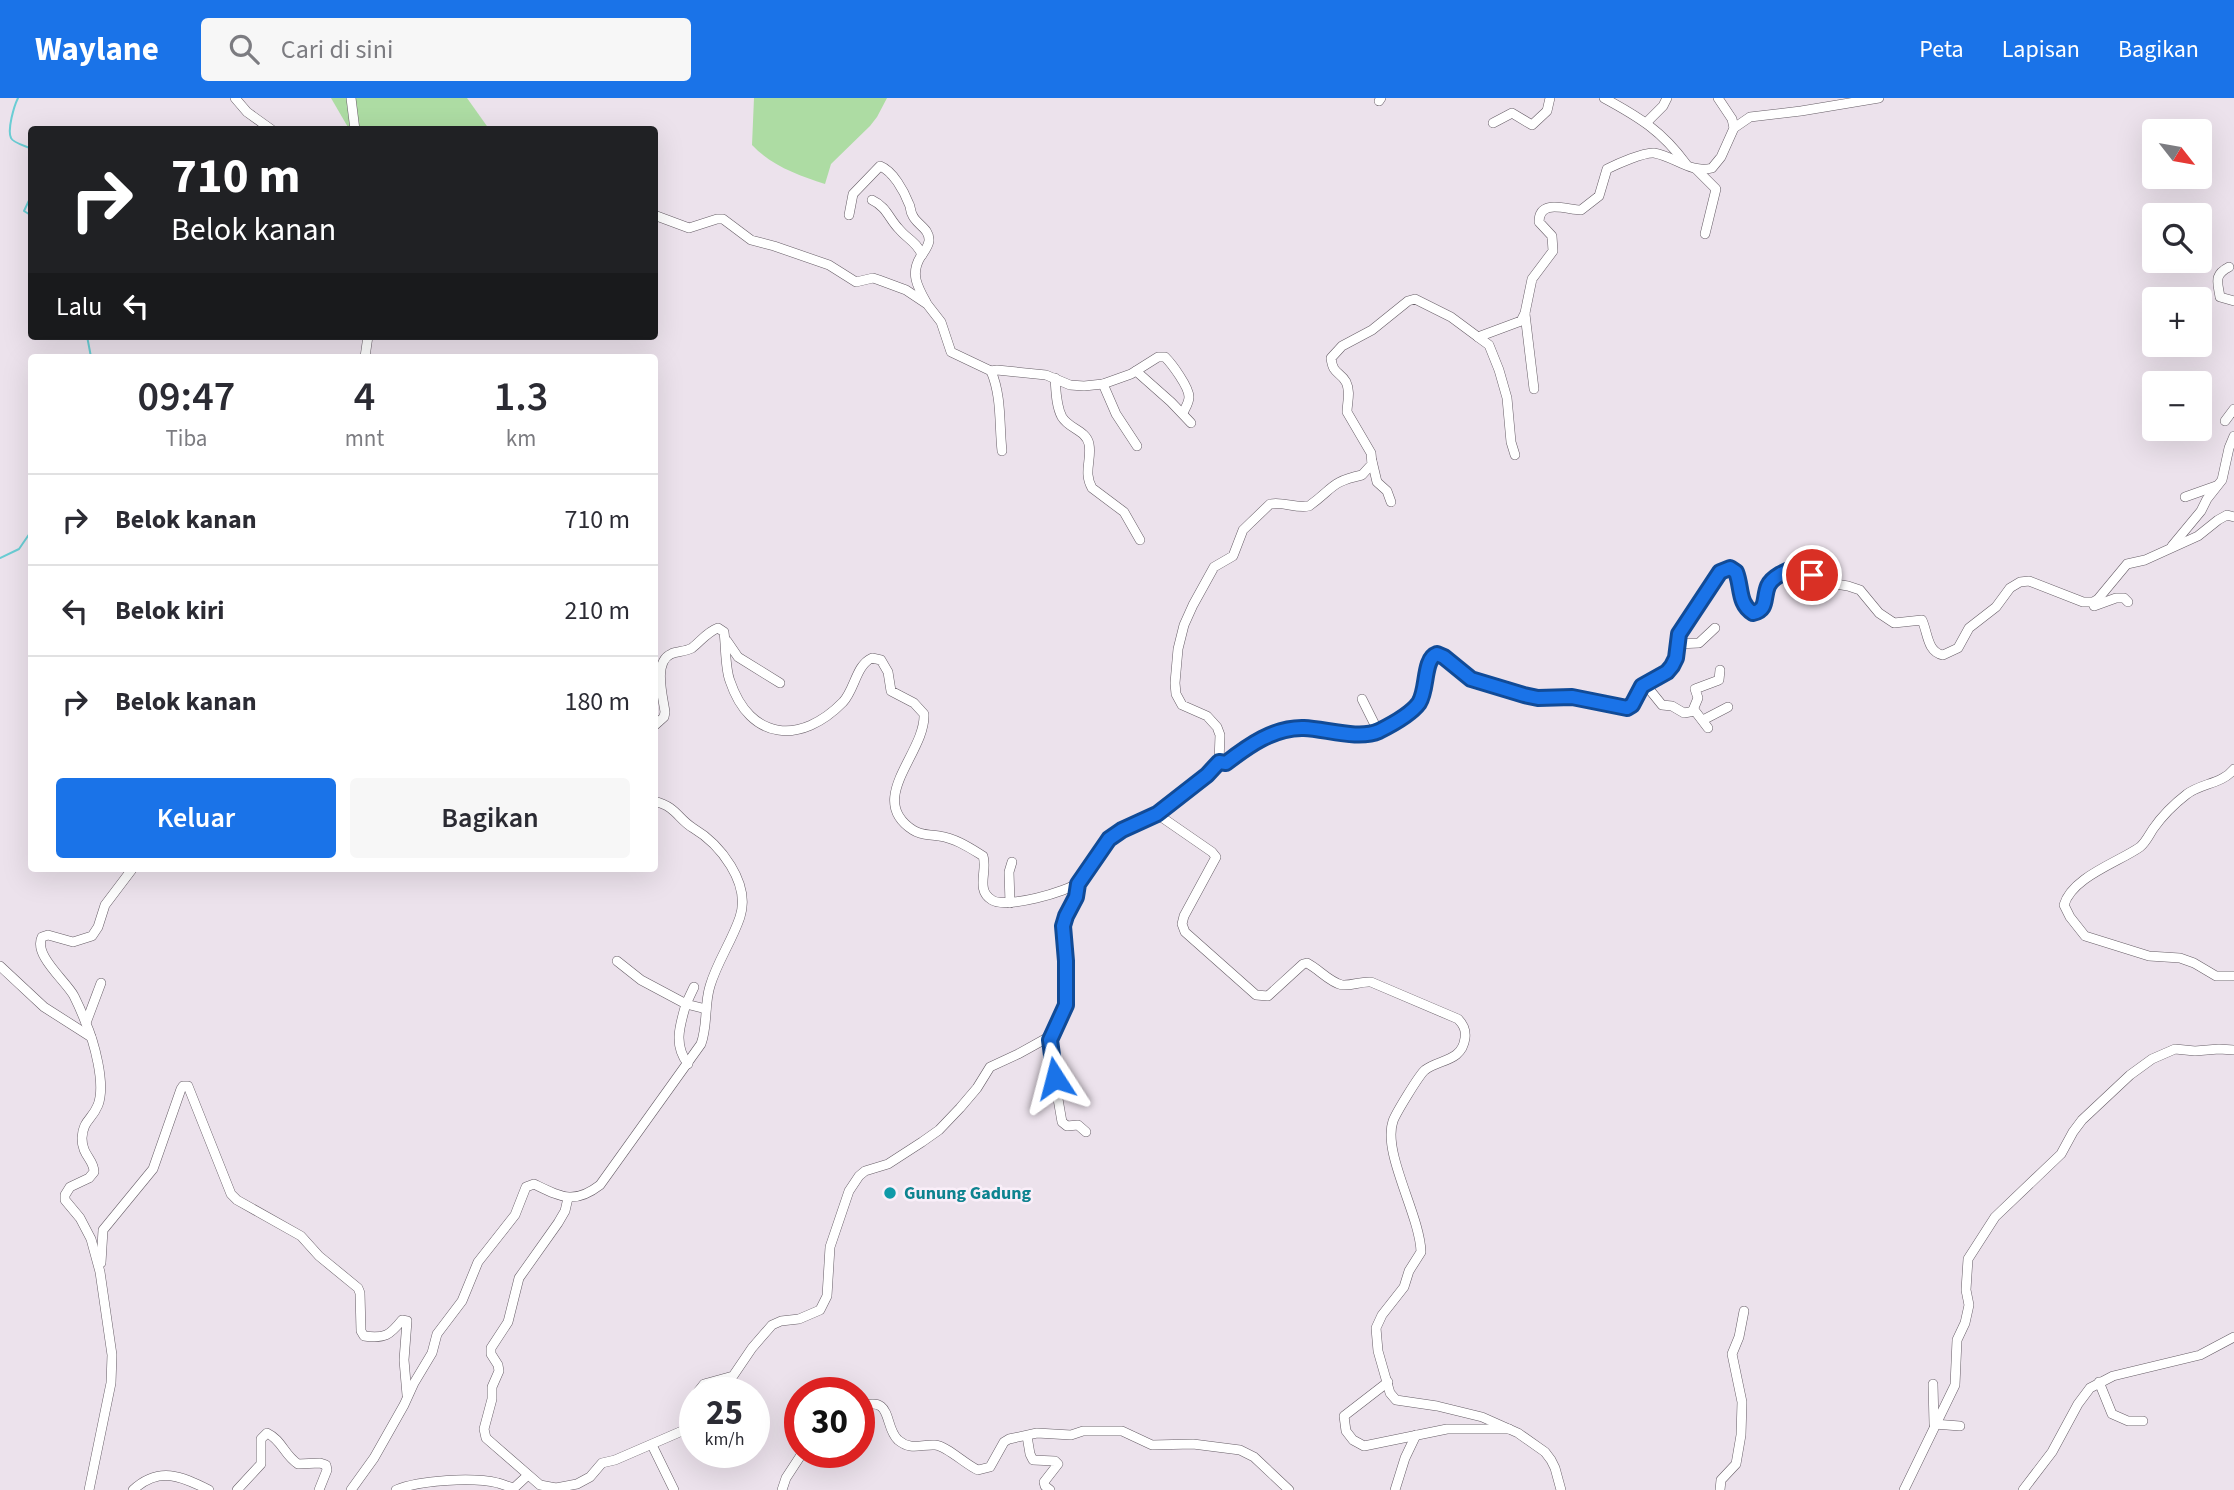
<!DOCTYPE html>
<html lang="id">
<head>
<meta charset="utf-8">
<style>
  :root { --surface:#fff; --page:#f7f7f7; --text:#2b2b33; --muted:#7c7c81; --line:#e1e1e2; --accent:#1a73e8 }
  body { margin:0; font-family:"Source Sans 3",sans-serif; background:var(--page); color:var(--text); height:100vh; display:flex; flex-direction:column; font-size:26px; white-space:nowrap }
  * { box-sizing:border-box; margin:0 }
  p { font-size:23px; color:var(--muted) }
  .icon { flex:none; width:38px; height:38px; fill:none; stroke:currentColor; stroke-width:2; stroke-linecap:round; stroke-linejoin:round }
  .map { position:relative; flex:1; overflow:hidden }
  .details { position:absolute; left:28px; top:256px; width:630px; height:518px; display:flex; flex-direction:column; background:var(--surface); border-radius:7px; box-shadow:0 7px 28px #0002 }
  .details>* { flex:none }
  .top-card { position:absolute; left:28px; top:28px; width:630px; height:214px; border-radius:7px; box-shadow:0 7px 28px #0002; background:#202124; color:#fff; overflow:hidden }
  .needle { width:46px; rotate:121deg }
  .controls { position:absolute; left:2142px; top:21px; display:grid; gap:14px }
  .controls a { display:grid; place-items:center; width:70px; height:70px; border-radius:7px; background:var(--surface); box-shadow:0 7px 28px #0002; font-size:35px }
  .speed { position:absolute; left:679px; top:1279px; display:flex; gap:14px; font-size:35px; font-weight:700; text-align:center }
  .speed>* { display:grid; place-content:center; width:91px; height:91px; border-radius:50%; background:var(--surface); box-shadow:0 7px 28px #0002; line-height:1 }
  .speed small { font-size:18px; font-weight:400 }
  .speed .limit { border:10px solid #d22; background:#fff; color:#111 }
  .pin { position:absolute; display:grid; place-items:center; width:60px; height:60px; color:#fff; margin:-30px; border:4px solid #fff; border-radius:50%; box-shadow:0 2px 7px #0007 }
  .me { position:absolute; width:77px; margin:-38px; rotate:351deg; stroke-linejoin:round; filter:drop-shadow(0 0 5px #0008) }
  .turn { display:flex; align-items:center; gap:24px; height:147px; padding:0 28px; font-size:32px }
  .turn .icon { width:91px; height:91px; stroke-width:2.5 }
  .turn b { display:block; font-size:49px; line-height:60px }
  .then { display:flex; align-items:center; height:66px; padding:0 28px; background:#0003; gap:14px; font-size:26px }
  .eta { display:flex; justify-content:space-evenly; align-items:center; height:119px; text-align:center }
  .eta b { font-size:42px; font-weight:600; line-height:49px }
  .action { display:flex; gap:14px; margin-top:auto; padding:14px 28px }
  .action a { flex:1; height:80px; border-radius:7px; background:var(--accent); color:#fff; font-size:28px; font-weight:600; line-height:80px; text-align:center }
  .action a+a { background:var(--page); color:var(--text) }
  ul { padding:0; list-style:none }
  li { display:flex; align-items:center; gap:21px; height:91px; padding:0 28px; border-top:2px solid var(--line) }
  li div { flex:1 }
  li b { display:block; font-size:26px }
  li em { font-style:normal }
  header { display:flex; align-items:center; gap:42px; box-sizing:border-box; height:98px; padding:0 35px; background:var(--accent); color:#fff }
  header strong { font-size:33px }
  nav { display:flex; gap:38px; margin-inline-start:auto; font-size:24px }
  .search { width:490px; height:63px; background:var(--page); display:flex; align-items:center; gap:18px; box-sizing:border-box; padding:0 24px; border-radius:7px; color:var(--muted); font-size:26px }
  .map>svg:first-child { display:block }
  .green { fill:#addca3 }
  .lines { fill:none; stroke-linecap:round; stroke-linejoin:round }
  .stream { stroke:#6acdd4; stroke-width:2 }
  .minor-casing { stroke:#665d66; stroke-width:10 }
  .minor { stroke:#fff; stroke-width:9 }
  .route-casing { stroke:#114b97; stroke-width:18 }
  .route { stroke:#1a73e8; stroke-width:12 }
  .culture-dot { fill:#0f9aa8; stroke:#faeff9; stroke-width:2.5 }
  .labels { text-anchor:middle; stroke-width:5; stroke-linejoin:round; paint-order:stroke }
  .culture-label { font-size:18px; font-weight:bold; fill:#0d838f; stroke:#faeff9; text-anchor:start }
</style>
</head>
<body>
<header>
<strong>Waylane</strong>
<div class="search"><svg class="icon" aria-label="search" viewBox="0 0 24 24"><circle cx="10" cy="10" r="6"/><path d="M15 15l6 6"/></svg>Cari di sini</div>
<nav><a>Peta</a><a>Lapisan</a><a>Bagikan</a></nav>
</header>
<div class="map">
<svg width="2234" height="1392" viewBox="0 0 2234 1392">
  <rect width="100%" height="100%" fill="#ece2ec"/>
  <g class="green">
    <polygon points="331,0 467,0 489,31 349,31"/>
    <path d="M 754,0 L 887,0 L 877,19 L 870,28 L 831,66 L 825,86 C 798,77 772,68 752,47 Z"/>
  </g>
  <g class="lines">
    <g class="stream">
      <path d="M 18,0 C 14,8 7,32 11,40 C 13,45 26,48 32,51"/>
      <polyline points="32,63 32,73"/>
      <polyline points="32,96 24,113 32,118"/>
      <polyline points="87,238 91,259"/>
      <polyline points="0,460 19,451 32,432"/>
    </g>
    <defs>
      <g id="minor">
        <polyline points="235,0 247,14 272,32"/>
        <polyline points="351,0 355,32"/>
        <path d="M 1604,0 C 1639,19 1662,33 1686,66"/>
        <polyline points="1379,3 1381,0"/>
        <polyline points="1647,24 1663,8 1667,0"/>
        <polyline points="1493,25 1512,15 1532,27 1547,13 1550,0"/>
        <polyline points="1734,30 1750,19 1801,13 1879,0"/>
        <polyline points="1696,71 1716,91 1705,136"/>
        <path d="M 872,102 C 887,109 889,121 899,131 C 907,141 917,144 922,157"/>
        <path d="M 654,117 L 689,130 L 717,121 L 723,121 L 751,142 L 774,148 L 829,167 L 856,184 L 873,180 L 879,182 L 906,192 L 927,206 L 941,224 L 951,254 L 991,273 L 997,272 L 1046,277 L 1070,287 L 1084,288 L 1103,286 L 1131,276 L 1158,259 L 1165,259 C 1172,266 1189,289 1189,299 C 1189,305 1185,310 1183,315"/>
        <path d="M 849,117 L 853,96 L 880,68 C 893,73 904,93 909,106 C 911,109 910,113 912,116 C 915,126 930,130 929,143 C 928,149 924,154 921,158 C 910,175 917,188 926,204"/>
        <path d="M 2229,169 C 2213,177 2218,185 2220,199 L 2234,203"/>
        <polyline points="1525,216 1534,291"/>
        <polyline points="1478,239 1489,247 1499,272 1507,300 1511,344 1515,357"/>
        <polyline points="365,259 368,238"/>
        <path d="M 991,273 C 1002,299 999,326 1002,353"/>
        <polyline points="1136,273 1171,304 1191,325"/>
        <path d="M 1055,280 C 1056,293 1056,308 1062,319 C 1069,331 1086,332 1089,346 C 1092,362 1083,374 1092,390 L 1124,414 L 1140,442"/>
        <polyline points="1103,286 1116,316 1137,348"/>
        <polyline points="2225,323 2234,311"/>
        <polyline points="1372,363 1377,384 1387,393 1391,404"/>
        <polyline points="2185,399 2216,388"/>
        <polyline points="2172,448 2201,413 2207,401 2222,382 2229,350 2234,338"/>
        <polyline points="2094,508 2116,500 2124,500 2128,504"/>
        <polyline points="727,543 738,559 780,585"/>
        <polyline points="1677,546 1699,545 1715,530"/>
        <polyline points="1645,586 1662,607 1672,608 1684,615 1695,613 1708,630"/>
        <polyline points="1362,601 1378,633"/>
        <polyline points="1693,612 1698,600 1695,591 1719,582 1720,572"/>
        <polyline points="1703,622 1728,609"/>
        <path d="M 654,628 L 664,619 L 665,614 C 663,599 653,564 671,556 C 677,553 685,554 692,550 C 701,543 707,534 718,530 L 724,534 C 726,549 725,570 730,583 C 750,643 801,647 843,604 C 855,591 856,567 872,560 L 881,562 L 888,574 L 891,593 L 914,605 L 924,616 C 926,655 865,701 913,732 C 922,738 930,736 939,738 C 955,740 970,750 983,758 C 988,772 975,792 992,802 C 1005,811 1068,794 1079,784 C 1094,771 1098,749 1114,737 C 1127,727 1144,723 1157,715 C 1171,707 1212,676 1219,664 L 1220,637 L 1217,629 L 1207,618 L 1182,607 L 1176,596 L 1175,585 L 1178,551 L 1184,527 L 1193,507 L 1214,469 L 1233,458 L 1243,432 L 1270,406 C 1283,403 1296,411 1309,408 C 1334,390 1330,384 1362,377 L 1372,366 L 1371,355 L 1347,314 C 1347,305 1351,294 1346,284 C 1340,273 1333,277 1331,260 L 1342,248 L 1372,232 L 1408,203 L 1415,201 L 1451,219 L 1478,239 L 1521,223 L 1525,215 L 1532,181 L 1553,153 L 1552,138 L 1539,124 C 1539,100 1567,112 1581,112 L 1599,98 L 1607,71 C 1617,66 1644,54 1654,55 C 1674,58 1691,76 1712,70 L 1721,59 L 1734,30 L 1732,21 L 1718,0"/>
        <path d="M 1219,664 L 1226,665 C 1248,649 1274,629 1304,630 C 1327,631 1357,643 1379,633 C 1389,628 1413,614 1419,605 C 1428,591 1423,561 1437,556 L 1444,559 L 1471,581 L 1524,597 L 1538,600 L 1562,598 L 1595,603 L 1627,610 L 1632,607 L 1642,588 L 1667,574 L 1672,568 L 1676,560 L 1679,536 L 1713,482 L 1726,470 C 1746,473 1734,503 1753,515 C 1768,512 1765,496 1770,484 L 1796,470 L 1823,484 L 1848,488 L 1860,492 L 1879,515 L 1894,525 L 1922,522 C 1928,535 1927,554 1943,557 L 1958,550 L 1969,530 L 1996,509 L 2010,490 L 2020,484 L 2029,483 L 2083,504 L 2093,504 L 2098,501 L 2127,466 L 2145,462 L 2198,438 L 2218,422 L 2227,417 L 2234,419"/>
        <path d="M 2234,671 C 2222,686 2202,685 2187,696 C 2174,706 2162,718 2153,731 C 2149,737 2146,744 2140,749 C 2119,764 2072,779 2064,807 L 2070,819 L 2085,838 L 2149,858 L 2180,860 L 2194,865 L 2216,878 L 2234,878"/>
        <path d="M 1157,716 L 1212,754 L 1216,759 L 1184,818 L 1182,826 L 1185,834 L 1256,897 L 1268,898 L 1303,866 L 1307,865 C 1319,871 1329,884 1342,887 C 1352,888 1361,883 1371,884 L 1458,921 C 1464,927 1466,932 1465,940 C 1462,964 1439,961 1425,972 C 1419,977 1396,1015 1393,1023 C 1382,1055 1420,1117 1421,1154 L 1409,1173 L 1404,1189 L 1382,1217 L 1376,1230 L 1378,1253 L 1390,1295 L 1396,1302 L 1437,1308 L 1482,1319 L 1518,1335 L 1545,1354 L 1551,1362 L 1555,1370 L 1561,1392"/>
        <polyline points="1010,805 1009,774 1012,764"/>
        <path d="M 617,863 L 641,882 L 686,906 C 680,927 673,947 688,966"/>
        <polyline points="0,868 44,909 91,939"/>
        <polyline points="694,889 686,906 706,911"/>
        <polyline points="86,925 101,885"/>
        <polyline points="1051,937 1049,949 1062,1024 1067,1028 1078,1027 1086,1034"/>
        <polyline points="568,1100 565,1113 558,1125 519,1180 508,1224 491,1250 491,1256 498,1267 499,1273 492,1289 492,1301 484,1331 486,1340 540,1387 556,1390 577,1386 590,1379 602,1365 615,1362 689,1330 690,1322 695,1320"/>
        <path d="M 101,1165 L 103,1132 L 153,1071 L 181,991 L 183,988 L 188,988 L 231,1096 L 237,1102 L 301,1138 L 319,1158 L 358,1190 L 360,1195 L 361,1233 L 364,1238 C 385,1241 390,1237 402,1222 L 407,1223 L 404,1262 L 407,1297"/>
        <polyline points="1388,1284 1344,1318 1346,1333 1353,1342 1364,1348 1447,1331 1509,1331"/>
        <polyline points="2099,1284 2112,1316 2128,1323 2143,1323"/>
        <polyline points="1933,1286 1934,1326 1960,1328"/>
        <polyline points="697,1295 704,1286 733,1278 752,1250 772,1227 781,1223 799,1221 820,1212 827,1198 830,1149 849,1093 859,1078 865,1073 888,1066 922,1044 939,1032 960,1010 977,990 990,969 1018,956 1047,940 1053,934 1066,907 1066,863 1063,828 1066,818 1076,799 1078,786"/>
        <path d="M 859,1309 C 894,1296 883,1328 898,1342 C 911,1353 921,1346 935,1347 C 947,1348 966,1367 978,1372 L 990,1369 L 1004,1344 L 1009,1341 L 1037,1335 L 1071,1337 L 1083,1333 L 1122,1333 L 1152,1347 L 1193,1346 L 1240,1352 L 1254,1359 L 1289,1392"/>
        <polyline points="1027,1338 1030,1356 1033,1362 1055,1363 1058,1366 1044,1384 1045,1388 1050,1392"/>
        <polyline points="652,1347 674,1392"/>
        <path d="M 89,1392 L 111,1285 L 112,1257 L 100,1174 L 91,1141 L 80,1120 L 65,1102 L 65,1097 L 70,1089 L 89,1080 L 94,1074 C 94,1061 82,1058 82,1040 C 83,1022 92,1022 98,1007 C 106,986 94,943 85,923 C 82,915 78,906 74,898 C 66,883 33,857 42,839 L 48,837 L 73,844 L 92,838 L 98,829 L 105,807 L 133,770"/>
        <path d="M 133,1392 C 159,1368 181,1378 209,1392"/>
        <path d="M 237,1392 L 261,1366 L 261,1341 L 267,1335 C 282,1342 284,1357 298,1366 L 320,1365 L 326,1367 L 327,1372 L 319,1392"/>
        <path d="M 351,1392 L 374,1360 L 404,1307 L 414,1285 L 432,1255 L 437,1236 L 462,1203 L 478,1164 L 515,1117 L 526,1089 L 534,1086 C 561,1099 574,1107 600,1087 L 701,946 C 708,927 704,907 710,888 C 717,864 732,843 740,819 C 751,785 720,746 693,730 C 677,720 677,709 654,703"/>
        <path d="M 396,1392 C 420,1382 473,1379 498,1385 C 503,1386 508,1389 514,1390 L 528,1377"/>
        <polyline points="782,1392 786,1380 803,1354"/>
        <polyline points="1395,1392 1405,1360 1416,1337"/>
        <polyline points="1720,1392 1721,1382 1736,1366 1741,1337 1742,1304 1732,1256 1739,1239 1744,1213"/>
        <polyline points="1904,1392 1955,1287 1957,1242 1965,1225 1969,1207 1966,1192 1968,1161 1995,1119 2061,1056 2073,1034 2082,1022 2130,977 2152,961 2175,951 2195,953 2219,951 2234,952"/>
        <polyline points="2023,1392 2052,1354 2078,1306 2090,1290 2113,1278 2200,1257 2234,1239"/>
      </g>
    </defs>
    <use href="#minor" class="minor-casing"/>
    <use href="#minor" class="minor"/>
  </g>
  <g class="lines">
    <defs>
      <path id="route" d="M 1055,980 L 1050,942 L 1066,907 L 1066,863 L 1063,828 L 1066,818 L 1076,799 L 1078,786 L 1109,741 L 1122,732 L 1157,716 L 1207,677 L 1219,664 L 1226,665 C 1248,648 1274,629 1304,630 C 1326,631 1359,642 1379,633 C 1391,627 1411,616 1419,605 C 1428,591 1423,561 1437,556 L 1444,559 L 1471,581 L 1524,597 L 1538,600 L 1572,599 L 1627,610 L 1632,607 L 1642,588 L 1667,574 L 1672,568 L 1676,560 L 1679,536 L 1720,474 L 1730,470 L 1736,474 C 1742,489 1738,506 1753,515 C 1768,512 1763,500 1768,488 C 1772,479 1787,472 1796,470 L 1812,477"/>
    </defs>
    <use href="#route" class="route-casing"/>
    <use href="#route" class="route"/>
  </g>
  <circle class="culture-dot" cx="890" cy="1095" r="7"/>
  <g class="labels">
    <g class="culture-label">
      <text x="904" y="1101">Gunung Gadung</text>
    </g>
  </g>
</svg>
<div class="controls">
<a><svg class="needle" viewBox="-14 -14 28 28"><path d="M0-13l5 13h-10z" fill="#e53935"/><path d="M0 13l5-13h-10z" fill="#7c7c81"/></svg></a>
<a><svg class="icon" aria-label="search" viewBox="0 0 24 24"><circle cx="10" cy="10" r="6"/><path d="M15 15l6 6"/></svg></a>
<a>+</a>
<a>−</a>
</div>
<div class="speed"><div>25<small>km/h</small></div><div class="limit">30</div></div>
<div class="pin" style="left:1812px;top:477px;background:#d93025"><svg class="icon" aria-label="arrive" viewBox="0 0 24 24"><path d="M6 21V4h12l-3 4 3 4H6"/></svg></div>
<svg class="me" style="left:1055px;top:980px" viewBox="-20 -20 40 40"><path d="M0-17L14 15 0 8-14 15z" fill="#1a73e8" stroke="#fff" stroke-width="4"/></svg>
<div class="top-card">
<div class="turn"><svg class="icon" aria-label="right" viewBox="0 0 24 24"><path d="M7 20v-9h11M14 6l5 5-5 5"/></svg><div><b>710 m</b>Belok kanan</div></div>
<div class="then">Lalu<svg class="icon" aria-label="left" viewBox="0 0 24 24"><path d="M17 20v-9H6M10 6l-5 5 5 5"/></svg></div>
</div>
<section class="details">
<div class="eta">
<div><b>09:47</b><p>Tiba</p></div>
<div><b>4</b><p>mnt</p></div>
<div><b>1.3</b><p>km</p></div>
</div>
<ul>
<li><svg class="icon" aria-label="right" viewBox="0 0 24 24"><path d="M7 20v-9h11M14 6l5 5-5 5"/></svg><div><b>Belok kanan</b></div><em>710 m</em></li>
<li><svg class="icon" aria-label="left" viewBox="0 0 24 24"><path d="M17 20v-9H6M10 6l-5 5 5 5"/></svg><div><b>Belok kiri</b></div><em>210 m</em></li>
<li><svg class="icon" aria-label="right" viewBox="0 0 24 24"><path d="M7 20v-9h11M14 6l5 5-5 5"/></svg><div><b>Belok kanan</b></div><em>180 m</em></li>
</ul>
<div class="action"><a>Keluar</a><a>Bagikan</a></div>
</section>
</div>
</body>
</html>
